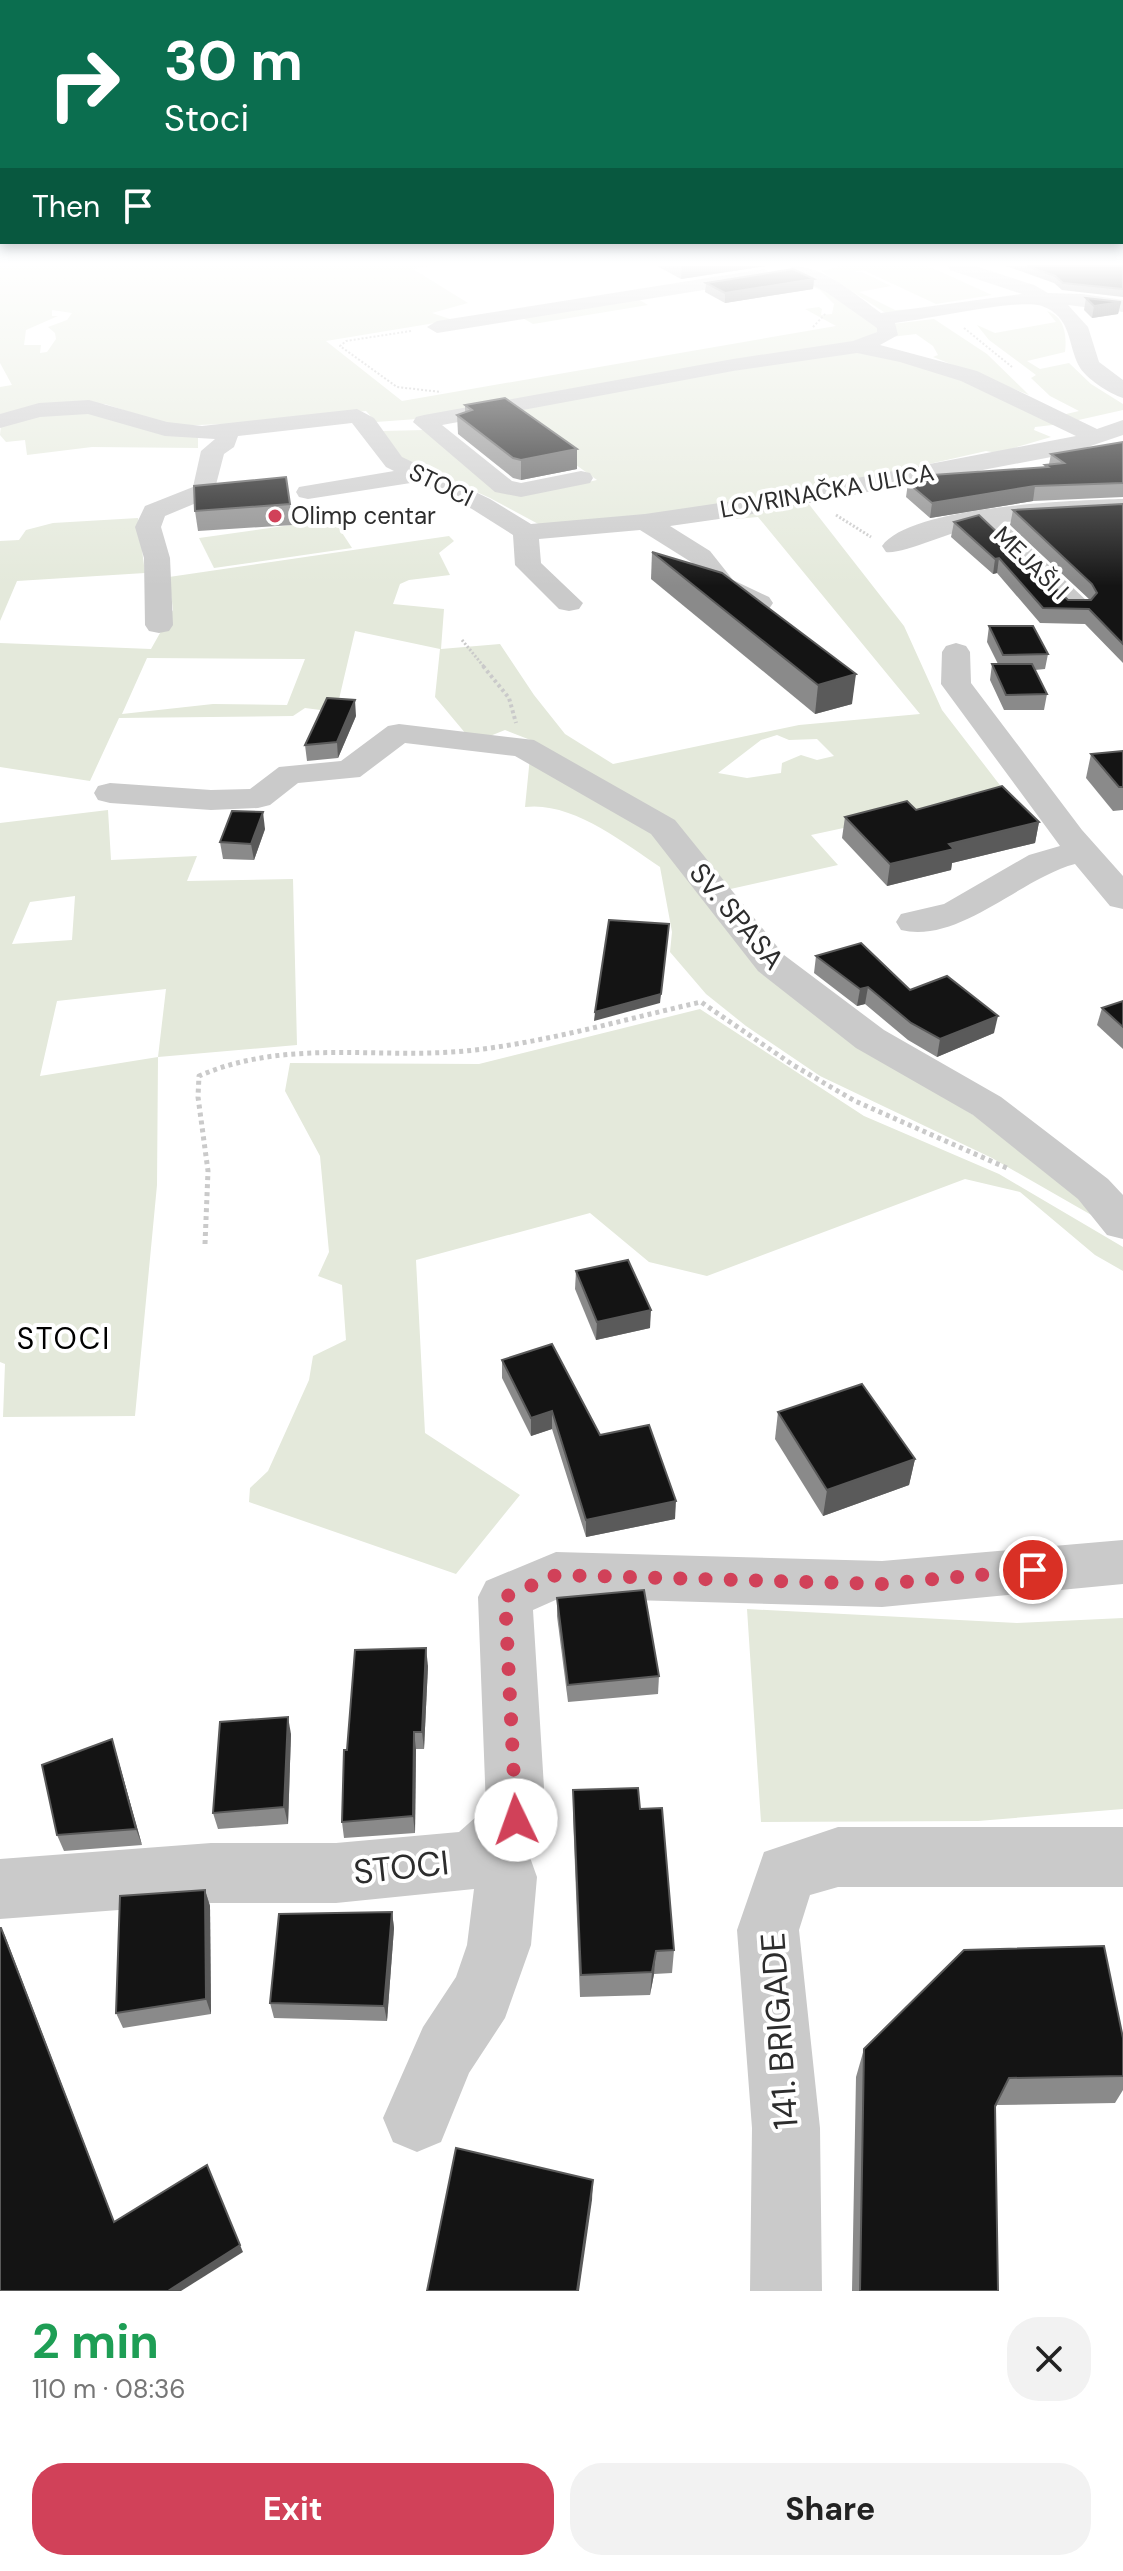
<!DOCTYPE html>
<html lang="en">
<head>
<meta charset="utf-8">
<style>
  :root { --surface:#fff; --page:#f2f2f2; --text:#222; --muted:#767676; --accent:#d14159 }
  body { margin:0; font-family:"DM Sans",sans-serif; background:var(--page); color:var(--text); height:100vh; display:flex; flex-direction:column; font-size:30px; white-space:nowrap }
  * { box-sizing:border-box; margin:0 }
  p { font-size:26px; color:var(--muted) }
  .icon { flex:none; width:44px; height:44px; fill:none; stroke:currentColor; stroke-width:2; stroke-linecap:round; stroke-linejoin:round }
  .map { position:relative; height:2291px; overflow:hidden }
  .panel { display:flex; flex-direction:column; background:var(--surface); flex:1 }
  .panel>* { flex:none }
  .guide { position:absolute; left:0px; top:0px; width:1124px; height:244px; box-shadow:0 4px 12px #0003; background:#0b6e4f; color:#fff; overflow:hidden }
  .pin { position:absolute; display:grid; place-items:center; width:68px; height:68px; color:#fff; margin:-34px; border:4px solid #fff; border-radius:50%; box-shadow:0 2px 8px #0007 }
  .me { position:absolute; width:88px; margin:-44px; rotate:357deg; stroke-linejoin:round; filter:drop-shadow(0 0 6px #0008) }
  .turn { display:flex; align-items:center; gap:28px; height:168px; padding:0 32px; font-size:36px }
  .turn .icon { width:104px; height:104px; stroke-width:2.5 }
  .turn b { display:block; font-size:56px; line-height:68px }
  .then { display:flex; align-items:center; height:76px; padding:0 32px; background:#0003; gap:16px; font-size:30px }
  .round { display:grid; place-items:center; flex:none; width:84px; height:84px; border-radius:32px; background:var(--page) }
  .overview { display:flex; align-items:center; justify-content:space-between; height:136px; padding:0 32px }
  h1 { font-size:48px; font-weight:700; line-height:60px; color:#1e9e55 }
  .cta { display:flex; gap:16px; margin-top:auto; padding:16px 32px }
  .cta a { flex:1; height:92px; border-radius:32px; background:var(--accent); color:#fff; font-size:32px; font-weight:700; line-height:92px; text-align:center }
  .cta a+a { background:var(--page); color:var(--text) }
  .map>svg:first-child { display:block }
  .green { fill:#e4e9db; fill-rule:evenodd }
  .lines { fill:none; stroke-linecap:round; stroke-linejoin:round }
  .path-far3 { stroke:#cacaca; stroke-width:2; stroke-dasharray:2 2; stroke-linecap:butt }
  .path-far2 { stroke:#cacaca; stroke-width:3; stroke-dasharray:2 2; stroke-linecap:butt }
  .path-far1 { stroke:#cacaca; stroke-width:4; stroke-dasharray:3 3; stroke-linecap:butt }
  .path { stroke:#cacaca; stroke-width:5; stroke-dasharray:4 4; stroke-linecap:butt }
  .minor { fill:#cacaca; fill-rule:evenodd }
  .wall { fill:#8a8a8a }
  .shaded-wall { fill:#5a5a5a }
  .building { fill:#141414; stroke:#5a5a5a; stroke-width:2 }
  .route { stroke:#d14159; stroke-width:14; stroke-dasharray:0 25.2 }
  .poi-dot { fill:#d14159; stroke:#fff; stroke-width:3 }
  .labels { text-anchor:middle; stroke-width:8; stroke-linejoin:round; paint-order:stroke }
  .far-street-label { font-size:24px; fill:#2d2d2d; stroke:#fff }
  .far-poi-label { font-size:24px; fill:#2d2d2d; stroke:#fff; text-anchor:start }
  .street-label { font-size:28px; fill:#2d2d2d; stroke:#fff }
  .neighbourhood-label { font-size:30px; letter-spacing:2px; fill:#000; stroke:#fff }
  .near-street-label { font-size:34px; fill:#2d2d2d; stroke:#fff }
</style>
</head>
<body>
<div class="map">
<svg width="1123" height="2291" viewBox="0 0 1123 2291">
  <rect width="100%" height="100%" fill="#fff"/>
  <g class="green">
    <path d="M 0,266 L 430,266 L 413,269 L 468,303 L 432,313 L 453,320 L 326,341 L 402,401 L 836,326 L 805,309 L 819,307 L 822,309 L 821,315 L 832,314 L 834,304 L 820,290 L 794,278 C 827,288 855,309 881,330 L 858,341 L 417,419 L 376,422 L 366,411 L 250,423 L 172,426 L 105,404 L 62,403 L 0,415 L 0,387 L 12,385 L 0,363 ZM 52,310 L 72,313 L 67,320 L 48,327 L 55,333 L 56,339 L 47,352 L 40,353 L 41,345 L 24,345 L 26,330 L 58,316 L 52,316 Z"/>
    <polygon points="842,266 928,266 992,295 936,304 863,270 854,272 862,272 891,286 859,292 895,310 917,309 887,314 821,271"/>
    <polygon points="636,298 648,305 533,324 521,317"/>
    <path d="M 1047,311 C 1065,317 1067,336 1065,352 L 1027,361 L 1040,369 L 1069,363 L 1091,384 L 1123,404 L 1123,410 L 1074,421 L 1062,415 L 1079,411 L 1050,396 L 1031,378 L 1036,375 L 989,340 L 977,325 L 995,333 L 1056,322 Z"/>
    <polygon points="934,319 987,354 1029,395 933,357 938,355 933,346 916,334 891,337 892,324"/>
    <polygon points="846,351 922,363 1061,424 1035,427 1034,430 1051,437 997,453 986,451 859,480 679,512 542,526 490,498 403,459 382,431 425,430 528,495 597,480 504,413 482,414"/>
    <polygon points="90,411 160,434 198,437 198,448 92,447 27,455 25,440 6,442 0,435 1,425 30,415"/>
    <path d="M 808,503 L 904,626 L 942,710 L 1006,793 L 811,835 L 838,865 L 726,890 L 533,741 L 505,730 L 490,736 L 466,734 L 435,697 L 440,649 L 355,631 L 336,712 L 305,708 L 293,716 L 119,718 L 90,781 L 0,767 L 0,643 L 151,649 L 173,610 L 169,577 L 449,536 L 454,541 L 439,553 L 450,575 L 409,580 L 400,584 L 393,604 L 444,609 L 441,649 L 500,644 L 534,695 L 565,734 L 613,764 L 799,725 L 920,714 L 758,517 L 735,519 L 733,514 ZM 147,658 L 305,659 L 287,705 L 213,704 L 122,714 ZM 777,735 L 789,740 L 817,739 L 834,756 L 817,760 L 801,755 L 782,763 L 781,773 L 747,778 L 718,773 L 761,740 Z"/>
    <polygon points="138,518 145,573 17,581 0,621 0,541 19,540 26,530 53,523"/>
    <polygon points="333,519 352,548 214,568 199,538"/>
    <path d="M 530,757 L 665,841 L 707,895 L 933,1090 L 1028,1149 L 1114,1228 L 992,1158 L 820,1076 L 746,1026 L 706,994 L 670,952 L 672,932 L 660,867 C 623,842 571,801 525,807 Z"/>
    <path d="M 108,810 L 111,860 L 197,856 L 187,881 L 293,879 L 297,1045 L 158,1057 L 157,1185 L 135,1416 L 3,1417 L 5,1364 L 0,1362 L 0,823 ZM 75,896 L 72,940 L 12,944 L 30,902 ZM 166,989 L 158,1057 L 40,1076 L 57,1001 Z"/>
    <polygon points="700,1009 864,1116 999,1174 1123,1247 1123,1271 1095,1255 1020,1192 965,1179 707,1276 649,1262 590,1213 416,1260 425,1433 520,1495 456,1574 249,1502 250,1488 268,1471 309,1380 313,1356 346,1340 342,1285 318,1276 329,1252 320,1156 285,1091 290,1063 479,1064"/>
    <polygon points="747,1609 1017,1623 1123,1618 1123,1809 978,1821 761,1822"/>
  </g>
  <g class="lines">
    <g class="path-far3">
      <polyline points="813,327 826,313"/>
      <polyline points="964,328 1012,367"/>
      <polyline points="411,331 346,341 340,346 397,387 441,392"/>
    </g>
    <g class="path-far2">
      <polyline points="836,515 871,537"/>
      <polyline points="462,640 485,668"/>
    </g>
    <polyline class="path-far1" points="483,666 509,698 516,723"/>
    <path class="path" d="M 205,1244 L 208,1171 L 198,1097 L 199,1076 C 288,1037 382,1061 475,1050 C 551,1041 626,1019 701,1002 L 793,1065 L 855,1101 L 1009,1169"/>
    <g class="minor">
      <path d="M 791,266 C 823,265 856,295 881,313 L 1022,294 L 950,270 L 948,266 L 975,266 L 1034,285 L 1048,293 L 1082,294 L 1123,300 L 1123,312 L 1068,305 L 1088,327 L 1099,362 L 1123,380 L 1123,398 C 1110,394 1085,378 1079,366 C 1067,343 1072,317 1042,306 C 1020,298 924,320 895,323 L 898,335 L 880,345 L 977,371 L 1097,429 L 1123,420 L 1123,435 L 1067,454 L 747,515 L 670,526 L 710,551 L 733,580 L 769,597 L 773,603 L 769,609 L 759,611 L 749,609 L 712,591 L 704,575 L 691,562 L 640,530 L 539,539 L 541,563 L 583,603 L 579,609 L 569,611 L 559,609 L 515,565 L 513,535 L 472,509 L 417,482 L 308,499 L 299,497 L 296,492 L 299,487 L 394,471 L 386,467 L 352,423 L 238,436 L 234,447 L 224,454 L 213,496 L 165,516 L 161,527 L 170,558 L 173,625 L 169,631 L 159,633 L 149,631 L 145,625 L 144,558 L 135,527 L 145,506 L 193,487 L 201,451 L 215,439 L 165,436 L 88,414 L 40,417 L 0,428 L 0,414 L 39,403 L 89,400 L 167,422 L 202,426 L 357,409 L 374,418 L 402,457 L 490,499 L 531,524 L 645,514 L 747,499 L 1076,436 L 961,381 L 900,362 L 857,353 L 733,371 L 442,425 L 512,481 L 521,483 L 581,471 L 590,473 L 593,478 L 590,483 L 521,497 L 495,492 L 413,422 L 416,417 L 424,415 L 733,359 L 853,341 L 877,332 L 877,328 L 826,292 L 791,274 L 789,270 Z"/>
      <polygon points="764,269 773,275 771,279 437,333 427,327 437,321"/>
      <path d="M 1123,499 L 1123,515 L 1003,522 L 1087,601 L 1091,607 L 1087,613 L 1077,615 L 1067,613 L 978,526 C 955,530 901,555 886,552 L 882,546 C 910,506 1075,500 1123,499 Z"/>
      <path d="M 956,643 L 966,646 L 970,652 L 971,683 L 1082,830 L 1123,876 L 1123,909 L 1110,906 L 1075,864 C 1021,878 959,944 901,930 L 896,922 L 901,914 L 944,904 L 1029,855 L 1060,846 L 941,684 L 942,652 L 946,646 Z"/>
      <polygon points="399,724 534,740 675,820 784,955 884,1030 1001,1097 1108,1179 1123,1195 1123,1239 1107,1235 1078,1199 973,1115 856,1048 758,971 651,834 515,756 405,743 360,777 298,783 270,805 258,808 211,810 110,803 98,800 94,793 98,786 110,783 211,790 250,789 279,767 341,761 388,726"/>
      <polygon points="1123,1540 1123,1584 882,1607 560,1598 533,1610 546,1820 537,1840 527,1849 537,1877 531,1945 505,2018 469,2073 441,2142 417,2152 393,2142 383,2118 423,2027 456,1977 467,1945 474,1889 336,1903 211,1903 0,1919 0,1859 211,1843 336,1843 459,1832 486,1808 478,1597 486,1581 556,1552 882,1561"/>
      <polygon points="838,1827 1123,1827 1123,1887 838,1887 810,1895 799,1930 820,2128 822,2291 750,2291 752,2128 737,1930 764,1852"/>
    </g>
  </g>
  <g class="wall">
    <polygon points="657,266 766,266 681,279"/>
    <polygon points="1006,266 1123,266 1123,297 1062,290 1054,283"/>
    <polygon points="814,279 813,289 725,303 705,292 706,283"/>
    <polygon points="1086,298 1121,302 1118,314 1092,318 1084,310"/>
    <polygon points="465,405 577,449 577,469 521,480 513,478 458,434 457,415 465,412"/>
    <polygon points="1123,442 1123,497 1033,501 930,518 906,497 908,483 917,482 917,476 1044,468 1045,465 1049,464 1051,454"/>
    <polygon points="290,504 293,525 198,531 195,511"/>
    <polygon points="1123,504 1123,663 1085,624 1040,623 997,573 993,574 951,537 954,522 1068,600 1090,600 1010,525 1013,510"/>
    <polygon points="652,552 852,704 815,714 651,579"/>
    <polygon points="989,626 1048,654 1045,669 1035,670 1047,694 1044,710 1004,710 990,680 992,664 998,664 987,642"/>
    <polygon points="356,716 338,758 307,761 305,745"/>
    <polygon points="1123,751 1123,810 1113,811 1086,778 1091,754"/>
    <polygon points="916,810 1039,822 1035,843 952,863 951,870 887,886 842,838 845,817"/>
    <polygon points="265,829 254,860 223,859 220,842"/>
    <polygon points="816,956 910,990 994,1033 937,1057 908,1040 865,1004 857,1006 814,973"/>
    <polygon points="1123,1001 1123,1049 1097,1025 1102,1008"/>
    <polygon points="576,1271 650,1328 596,1340 575,1289"/>
    <polygon points="502,1360 600,1435 675,1519 586,1537 552,1429 531,1436 502,1378"/>
    <polygon points="778,1412 915,1459 909,1485 823,1516 775,1439"/>
    <polygon points="557,1598 659,1676 658,1694 568,1702 557,1616"/>
    <polygon points="428,1666 424,1749 416,1749 415,1833 344,1838 342,1822 347,1750"/>
    <polygon points="291,1734 288,1824 218,1829 213,1813"/>
    <polygon points="117,1756 142,1845 64,1851 57,1835"/>
    <polygon points="573,1790 640,1809 674,1950 672,1973 654,1974 650,1995 580,1997 573,1815"/>
    <polygon points="205,1890 210,1906 211,2014 123,2028 116,2013"/>
    <polygon points="392,1912 394,1928 387,2021 274,2018 270,2003"/>
    <polygon points="1123,2038 1123,2090 1115,2103 997,2105 995,2109 998,2291 852,2291 856,2077 864,2049"/>
  </g>
  <g class="shaded-wall">
    <polygon points="682,266 766,266 681,279"/>
    <polygon points="814,279 813,289 725,303 725,293"/>
    <polygon points="1121,302 1118,314 1092,318 1094,306"/>
    <polygon points="577,449 577,469 521,480 521,460"/>
    <polygon points="1035,486 1033,501 930,518 932,503"/>
    <polygon points="999,558 997,573 993,574 995,559"/>
    <polygon points="856,674 852,704 815,714 818,685"/>
    <polygon points="355,700 356,716 338,758 337,742"/>
    <polygon points="263,812 265,829 254,860 251,844"/>
    <polygon points="1039,822 1035,843 952,863 951,870 887,886 890,864 949,844"/>
    <polygon points="668,933 660,1003 594,1021 595,1012"/>
    <polygon points="868,987 865,1004 857,1006 860,989"/>
    <polygon points="998,1016 994,1033 937,1057 940,1039"/>
    <polygon points="651,1310 650,1328 596,1340 597,1322"/>
    <polygon points="552,1411 552,1429 531,1436 531,1418"/>
    <polygon points="915,1459 909,1485 823,1516 827,1490"/>
    <polygon points="676,1501 675,1519 586,1537 586,1520"/>
    <polygon points="426,1648 428,1666 424,1749 422,1732"/>
    <polygon points="288,1717 291,1734 288,1824 284,1807"/>
    <polygon points="414,1732 416,1749 415,1833 413,1816"/>
    <polygon points="112,1739 117,1756 142,1845 136,1829"/>
    <polygon points="205,1890 210,1906 211,2014 206,1999"/>
    <polygon points="392,1912 394,1928 387,2021 384,2006"/>
    <polygon points="1,1928 5,1936 117,2229 114,2222"/>
    <polygon points="656,1951 654,1974 650,1995 652,1972"/>
    <polygon points="593,2180 592,2200 579,2291 577,2291"/>
    <polygon points="240,2245 243,2252 181,2291 168,2291"/>
  </g>
  <g class="building">
    <polygon points="1027,266 1123,266 1123,289 1063,283 1055,276"/>
    <polygon points="793,269 814,279 725,293 706,283"/>
    <polygon points="1086,298 1121,302 1094,306"/>
    <polygon points="505,398 577,449 521,460 513,458 457,415 472,410 465,405"/>
    <polygon points="1123,442 1123,483 1035,486 932,503 908,483 923,481 917,476 1048,467 1045,465 1064,463 1051,454"/>
    <polygon points="286,477 290,504 195,511 194,486"/>
    <polygon points="1123,504 1123,644 1089,609 1043,608 999,558 995,559 954,522 979,515 1068,600 1091,600 1097,593 1092,584 1013,510"/>
    <polygon points="652,552 722,573 856,674 818,685"/>
    <polygon points="989,626 1033,626 1048,654 1003,655"/>
    <polygon points="992,664 1032,664 1047,694 1006,695"/>
    <polygon points="327,698 355,700 337,742 305,745"/>
    <polygon points="1123,751 1123,787 1119,787 1091,754"/>
    <polygon points="1002,786 1039,822 949,844 954,849 890,864 845,817 907,801 916,810"/>
    <polygon points="232,811 263,812 251,844 220,842"/>
    <polygon points="609,920 669,924 661,994 595,1012"/>
    <polygon points="861,943 910,990 947,976 998,1016 940,1039 911,1023 868,987 860,989 816,956"/>
    <polygon points="1123,1001 1123,1027 1102,1008"/>
    <polygon points="628,1260 651,1310 597,1322 576,1271"/>
    <polygon points="552,1344 600,1435 649,1425 676,1501 586,1520 552,1411 531,1418 502,1360"/>
    <polygon points="862,1384 915,1459 827,1490 778,1412"/>
    <polygon points="644,1590 659,1676 568,1685 557,1598"/>
    <polygon points="426,1648 422,1732 414,1732 413,1816 342,1822 344,1750 347,1750 355,1650"/>
    <polygon points="288,1717 284,1807 213,1813 220,1722"/>
    <polygon points="112,1739 136,1829 57,1835 42,1765"/>
    <polygon points="638,1788 640,1809 662,1808 674,1950 656,1951 652,1972 581,1975 573,1790"/>
    <polygon points="205,1890 206,1999 116,2013 120,1896"/>
    <polygon points="392,1912 384,2006 270,2003 279,1914"/>
    <polygon points="0,1928 1,1928 114,2222 207,2165 240,2245 168,2291 0,2291"/>
    <polygon points="1104,1946 1123,2038 1123,2076 1009,2078 995,2106 998,2291 860,2291 864,2049 964,1950"/>
    <polygon points="456,2148 593,2180 577,2291 427,2291"/>
  </g>
  <linearGradient id="sky" x2="0" y2="1"><stop stop-color="#9bc5e8"/><stop offset="0.45" stop-color="#fff"/><stop offset="1" stop-color="#fff" stop-opacity="0"/></linearGradient>
  <rect width="1123" height="586" fill="url(#sky)"/>
  <g class="lines">
    <polyline class="route" points="516,1820 505,1597 556,1575 882,1584 1033,1570"/>
  </g>
  <circle class="poi-dot" cx="275" cy="516" r="8"/>
  <g class="labels">
    <g class="far-street-label">
      <text transform="translate(441 485) rotate(26)" y="8">STOCI</text>
      <text transform="translate(827 491) rotate(-10)" y="8">LOVRINAČKA ULICA</text>
      <text transform="translate(1031 563) rotate(44)" y="8">MEJAŠI I</text>
    </g>
    <g class="far-poi-label">
      <text x="291" y="524">Olimp centar</text>
    </g>
    <g class="street-label">
      <text transform="translate(737 916) rotate(50)" y="10">SV. SPASA</text>
    </g>
    <g class="neighbourhood-label">
      <text x="64" y="1349">STOCI</text>
    </g>
    <g class="near-street-label">
      <text transform="translate(401 1867) rotate(-6)" y="12">STOCI</text>
      <text transform="translate(779 2031) rotate(-94)" y="12">141. BRIGADE</text>
    </g>
  </g>
</svg>
<div class="pin" style="left:1033px;top:1570px;background:#d93025"><svg class="icon" aria-label="arrive" viewBox="0 0 24 24"><path d="M6 21V4h12l-3 4 3 4H6"/></svg></div>
<svg class="me" style="left:516px;top:1820px" viewBox="-20 -20 40 40"><circle r="19" fill="#fff"/><path d="M0-13L10 11 0 6-10 11z" fill="#d14159"/></svg>
<div class="guide">
<div class="turn"><svg class="icon" aria-label="right" viewBox="0 0 24 24"><path d="M7 20v-9h11M14 6l5 5-5 5"/></svg><div><b>30 m</b>Stoci</div></div>
<div class="then">Then<svg class="icon" aria-label="arrive" viewBox="0 0 24 24"><path d="M6 21V4h12l-3 4 3 4H6"/></svg></div>
</div>
</div>
<section class="panel">
<div class="overview"><div><h1>2 min</h1><p>110 m · 08:36</p></div><a class="round"><svg class="icon" aria-label="close" viewBox="0 0 24 24"><path d="M6 6l12 12M18 6L6 18"/></svg></a></div>
<div class="cta"><a>Exit</a><a>Share</a></div>
</section>
</body>
</html>
